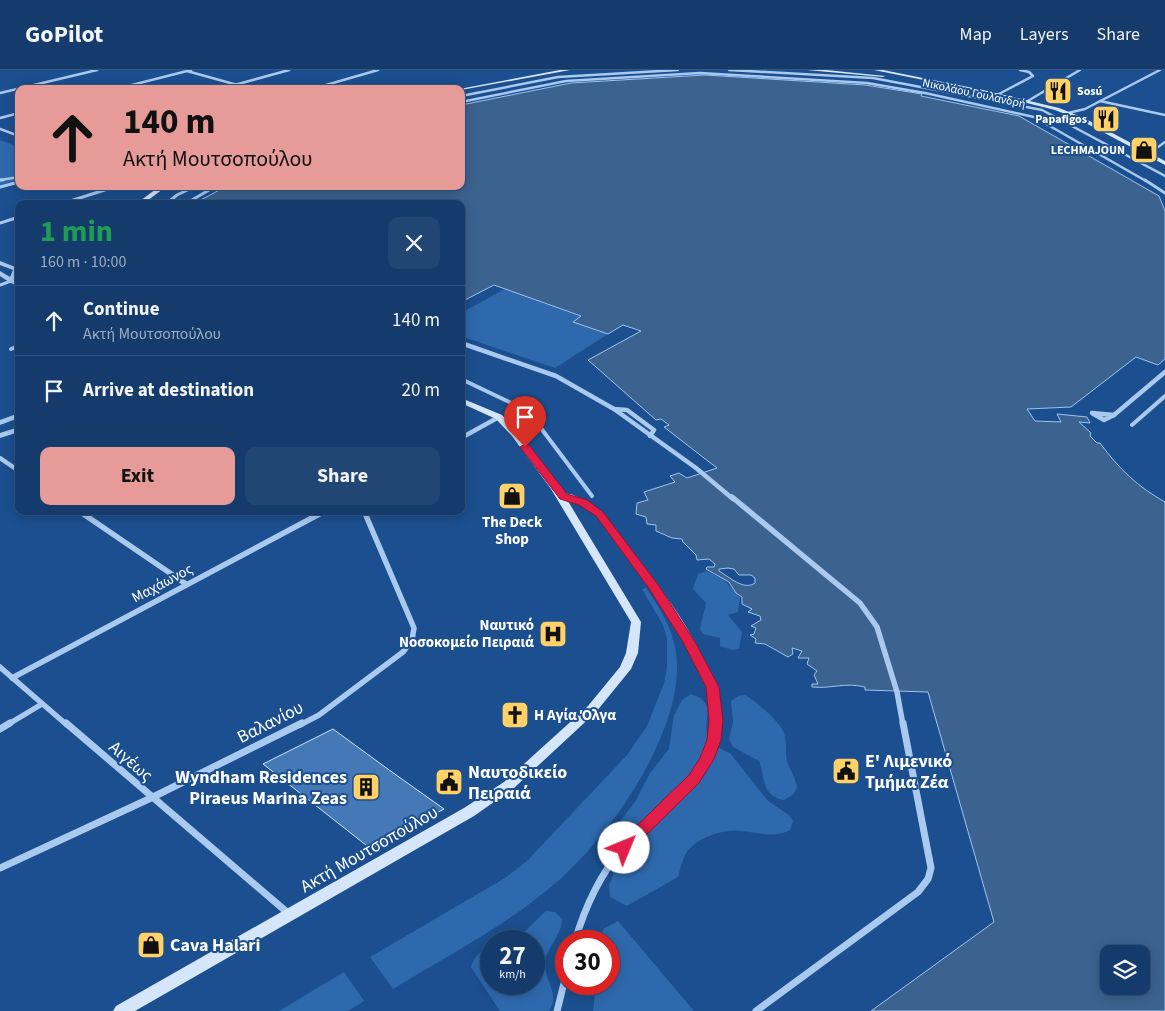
<!DOCTYPE html>
<html lang="en">
<head>
<meta charset="utf-8">
<style>
  :root { --surface:#143b6b; --page:#214673; --text:#f1f3f6; --muted:#9dadc1; --line:#33557e; --accent:#e69b98 }
  body { margin:0; font-family:"Source Sans 3",sans-serif; background:var(--page); color:var(--text); height:100vh; display:flex; flex-direction:column; font-size:19px; white-space:nowrap }
  * { box-sizing:border-box; margin:0 }
  p { font-size:16px; color:var(--muted) }
  .icon { flex:none; width:28px; height:28px; fill:none; stroke:currentColor; stroke-width:2; stroke-linecap:round; stroke-linejoin:round }
  .map { position:relative; flex:1; overflow:hidden }
  .details { position:absolute; left:15px; top:130px; width:450px; height:315px; display:flex; flex-direction:column; background:var(--surface); border-radius:10px; box-shadow:0 2px 12px #0003,0 0 0 1px var(--line) }
  .details>* { flex:none }
  .hud { position:absolute; left:15px; top:15px; width:450px; height:105px; border-radius:10px; box-shadow:0 2px 12px #0003,0 0 0 1px var(--line); background:#e69b98; color:#111; overflow:hidden }
  .tools { position:absolute; left:1100px; top:875px; display:grid; gap:10px }
  .tools a { display:grid; place-items:center; width:50px; height:50px; border-radius:10px; background:var(--surface); box-shadow:0 2px 12px #0003,0 0 0 1px var(--line); font-size:25px }
  .speed { position:absolute; left:480px; top:860px; display:flex; gap:10px; font-size:25px; font-weight:700; text-align:center }
  .speed>* { display:grid; place-content:center; width:65px; height:65px; border-radius:50%; background:var(--surface); box-shadow:0 2px 12px #0003,0 0 0 1px var(--line); line-height:1 }
  .speed small { font-size:12px; font-weight:400 }
  .speed .limit { border:8px solid #d22; background:#fff; color:#111 }
  .pin { position:absolute; display:grid; place-items:center; width:42px; height:42px; color:#fff; margin:-51px -21px; border-radius:50% 50% 50% 0; rotate:-45deg; box-shadow:0 0 5px #0007 }
  .pin .icon { rotate:45deg }
  .me { position:absolute; width:55px; margin:-28px; rotate:45deg; stroke-linejoin:round; filter:drop-shadow(0 0 4px #0008) }
  .turn { display:flex; align-items:center; gap:18px; height:105px; padding:0 25px; font-size:22px }
  .turn .icon { width:65px; height:65px; stroke-width:2.5 }
  .turn b { display:block; font-size:35px; line-height:42px }
  .round { display:grid; place-items:center; flex:none; width:52px; height:52px; border-radius:10px; background:var(--page) }
  .summary { display:flex; align-items:center; justify-content:space-between; height:85px; padding:0 25px }
  h1 { font-size:30px; font-weight:700; line-height:38px; color:#1e9e55 }
  .button { display:flex; gap:10px; margin-top:auto; padding:10px 25px }
  .button a { flex:1; height:58px; border-radius:10px; background:var(--accent); color:#111; font-size:20px; font-weight:700; line-height:58px; text-align:center }
  .button a+a { background:var(--page); color:var(--text) }
  ul { padding:0; list-style:none }
  li { display:flex; align-items:center; gap:15px; height:70px; padding:0 25px; border-top:1px solid var(--line) }
  li div { flex:1 }
  li b { display:block; font-size:19px }
  li em { font-style:normal }
  header { display:flex; align-items:center; gap:30px; box-sizing:border-box; height:70px; padding:0 25px; background:var(--surface); border-bottom:1px solid var(--line) }
  header strong { font-size:24px }
  nav { display:flex; gap:28px; margin-inline-start:auto; font-size:18px }
  .map>svg:first-child { display:block }
  .green { fill:#2e69ad }
  .water { fill:#3c6290; stroke:#9cc4f0; fill-rule:evenodd }
  .building { fill:#4478b7; stroke:#cfe3fa }
  .lines { fill:none; stroke-linecap:round; stroke-linejoin:round }
  .pedestrian-far2 { stroke:#a9c9ee; stroke-width:2.5 }
  .pedestrian-far1 { stroke:#a9c9ee; stroke-width:3 }
  .pedestrian { stroke:#a9c9ee; stroke-width:4 }
  .minor-far4 { stroke:#a9c9ee; stroke-width:2.5 }
  .minor-far3 { stroke:#a9c9ee; stroke-width:3 }
  .minor-far2 { stroke:#a9c9ee; stroke-width:4.5 }
  .minor-far1 { stroke:#a9c9ee; stroke-width:5.5 }
  .minor { stroke:#a9c9ee; stroke-width:7 }
  .tertiary { fill:#a9c9ee; fill-rule:evenodd }
  .secondary { fill:#d6e6fa; fill-rule:evenodd }
  .route { fill:#e11d48; stroke:#92132f }
  .labels { text-anchor:middle; stroke-width:4; stroke-linejoin:round; paint-order:stroke }
  .far-poi-label { font-size:12px; font-weight:bold; fill:#fff; stroke:#1b4f8f; text-anchor:end }
  .far-street-label { font-size:12px; fill:#fff; stroke:#1b4f8f }
  .poi-label { font-size:15px; font-weight:bold; fill:#fff; stroke:#1b4f8f }
  .street-label { font-size:15px; fill:#fff; stroke:#1b4f8f }
  .near-street-label { font-size:18px; fill:#fff; stroke:#1b4f8f }
  .near-poi-label { font-size:18px; font-weight:bold; fill:#fff; stroke:#1b4f8f; text-anchor:start }
</style>
</head>
<body>
<header>
<strong>GoPilot</strong>
<nav><a>Map</a><a>Layers</a><a>Share</a></nav>
</header>
<div class="map">
<svg width="1165" height="941" viewBox="0 0 1165 941">
  <rect width="100%" height="100%" fill="#1b4f8f"/>
  <g class="green">
    <polygon points="0,70 19,77 19,113 0,119"/>
    <polygon points="505,219 582,247 574,252 608,264 555,298 461,266 461,243"/>
    <polygon points="707,501 724,510 740,527 738,542 728,545 742,562 739,579 732,580 720,576 720,568 703,564 700,559 706,533 693,519 698,504"/>
    <path d="M 646,518 C 660,538 672,557 676,582 C 687,656 612,764 558,811 C 509,854 449,885 393,919 L 370,887 L 505,808 L 527,791 L 627,685 L 647,656 L 664,613 L 667,598 L 667,568 L 663,555 L 642,519 Z"/>
    <path d="M 691,624 C 730,637 681,664 730,683 L 768,731 L 789,745 L 793,751 L 790,760 C 773,769 758,762 740,761 C 723,759 694,768 685,785 C 682,791 680,800 678,807 L 627,836 L 610,827 L 609,815 L 613,806 L 613,774 L 617,755 L 635,732 L 650,703 L 669,679 L 674,645 L 682,630 Z"/>
    <path d="M 745,625 C 755,630 781,653 784,663 C 787,671 785,682 787,691 C 790,700 795,707 797,717 L 794,724 L 784,730 C 762,726 765,708 759,691 L 733,677 L 729,669 L 733,652 L 731,631 L 738,626 Z"/>
    <path d="M 546,841 L 555,842 L 562,849 C 562,867 544,879 545,896 C 546,912 560,925 549,941 L 500,941 L 471,897 C 475,885 481,881 491,876 L 491,914 L 534,914 L 534,871 L 505,871 L 521,865 Z"/>
    <polygon points="618,851 694,941 593,941 596,914 609,914 609,871 601,871 603,859"/>
    <polygon points="344,902 364,931 348,941 279,941"/>
  </g>
  <path class="water" d="M 705,5 L 865,15 L 922,24 L 921,26 L 1019,46 L 1159,126 L 1165,141 L 1165,289 L 1158,295 L 1136,287 L 1071,337 L 1027,339 L 1035,351 L 1061,352 L 1057,344 L 1087,347 L 1090,353 L 1079,352 L 1091,363 L 1090,366 L 1097,373 L 1100,373 C 1119,399 1138,417 1165,432 L 1165,941 L 871,941 L 994,852 L 928,622 L 865,620 L 865,617 C 844,612 832,619 812,617 L 812,614 L 818,614 L 814,605 L 817,601 L 807,594 L 809,588 L 798,588 L 802,581 L 792,578 L 793,584 L 788,587 L 765,574 L 755,573 L 756,569 L 750,565 L 754,564 L 756,558 L 751,556 L 761,550 L 760,546 L 748,542 L 752,539 L 742,534 L 742,527 L 736,523 L 729,512 L 706,499 L 707,497 L 714,497 L 715,494 L 709,489 L 697,490 L 696,485 L 683,472 L 682,469 L 672,468 L 656,461 L 656,455 L 647,454 L 646,447 L 636,444 L 637,433 L 648,430 L 644,422 L 675,412 L 670,406 L 679,403 L 687,408 L 717,398 L 664,357 L 669,355 L 661,349 L 656,350 L 588,290 L 641,261 L 623,255 L 608,264 L 573,252 L 581,246 L 494,215 L 461,232 L 461,134 L 193,134 L 227,116 L 461,116 L 461,35 L 571,13 ZM 728,498 L 734,499 L 739,505 L 751,505 L 755,508 L 755,513 C 744,521 729,507 719,501 L 719,499 ZM 1109,884 L 1141,884 L 1141,916 L 1109,916 Z"/>
  <polygon class="building" points="333,659 385,697 444,739 371,779 263,694"/>
  <g class="lines">
    <g class="pedestrian-far2">
      <polyline points="729,0 873,8 1042,40 1165,106"/>
      <polyline points="997,25 1033,6 1029,2 1020,0"/>
      <polyline points="461,26 558,7 678,0"/>
      <polyline points="0,110 19,107"/>
    </g>
    <g class="pedestrian-far1">
      <polyline points="0,110 3,110"/>
      <polyline points="0,117 19,112"/>
      <polyline points="166,134 177,125 196,116"/>
    </g>
    <g class="pedestrian">
      <polyline points="11,279 19,276"/>
      <polyline points="461,309 528,341 592,426"/>
      <polyline points="1132,355 1165,326"/>
    </g>
    <g class="minor-far4">
      <polyline points="187,1 252,19"/>
      <polyline points="116,19 191,0"/>
      <polyline points="220,19 289,0"/>
      <polyline points="312,19 378,0"/>
      <polyline points="0,23 97,0"/>
      <polyline points="1100,31 1165,45"/>
      <polyline points="461,32 566,11 700,3 867,13 925,23 1034,47 1146,111"/>
      <polyline points="1026,32 1080,0"/>
      <polyline points="1068,43 1085,39 1160,0"/>
      <polyline points="0,48 19,43"/>
      <polyline points="0,59 19,66"/>
      <polyline points="1141,79 1158,77 1165,72"/>
    </g>
    <g class="minor-far3">
      <polyline points="1145,110 1165,123"/>
      <polyline points="152,116 159,119"/>
      <polyline points="61,134 117,116"/>
      <polyline points="185,134 216,116"/>
      <polyline points="0,153 19,147"/>
      <polyline points="0,215 11,211"/>
    </g>
    <g class="minor-far2">
      <polyline points="461,273 556,306 614,339 627,340 654,360 650,366"/>
      <polyline points="614,339 696,398 733,429"/>
      <polygon points="1092,343 1114,345 1104,350"/>
      <polyline points="1114,345 1165,302"/>
      <polyline points="461,368 499,347"/>
      <polyline points="0,388 19,401"/>
      <polyline points="561,423 574,429"/>
    </g>
    <g class="minor-far1">
      <path d="M 571,427 L 590,436 L 599,444 C 639,495 721,588 717,655"/>
      <polyline points="732,427 860,533 877,557 897,622 903,655"/>
      <polyline points="79,441 186,514"/>
      <polyline points="0,597 67,655"/>
      <polyline points="12,608 325,441"/>
      <polyline points="7,655 42,634"/>
      <polyline points="300,655 319,645 403,582 412,570 414,558 364,441"/>
    </g>
    <g class="minor">
      <polyline points="66,653 288,843"/>
      <polyline points="0,659 10,653"/>
      <polyline points="0,798 151,728 302,653"/>
      <path d="M 575,871 C 585,837 599,806 622,779 C 656,740 713,711 717,653"/>
      <polyline points="557,941 566,905"/>
      <polyline points="756,941 918,822 928,809 931,798 903,653"/>
    </g>
    <g class="tertiary">
      <polygon points="0,191 18,198 19,200 15,210 19,212 19,217 9,212 0,206 0,201 10,207 13,200 0,195"/>
      <polygon points="19,343 19,348 0,355 0,350"/>
      <polygon points="19,357 19,362 0,368 0,363"/>
    </g>
    <g class="secondary">
      <polygon points="560,0 570,0 461,20 461,19 459,19"/>
      <polygon points="807,0 826,0 885,6 883,7"/>
      <polygon points="874,0 883,0 983,20 1059,38 1084,48 1165,91 1165,95 1080,50 1055,40 983,22"/>
      <polygon points="160,116 167,116 143,134 136,134"/>
      <polygon points="461,328 502,345 518,362 560,418 641,552 638,583 631,599 596,642 514,718 474,746 135,941 113,941 116,936 464,738 504,712 588,636 620,597 626,583 631,552 551,419 512,366 496,349 461,333"/>
    </g>
  </g>
  <polygon class="route" points="525,374 529,375 567,424 587,430 603,442 659,516 695,572 719,617 723,650 721,670 714,689 699,713 629,782 624,784 618,782 616,778 618,774 689,705 700,688 707,670 709,650 706,617 683,572 648,517 596,446 579,435 560,429 520,377"/>
  <defs>
    <symbol id="restaurant-square" viewBox="-11 -11 22 22"><rect x="-9" y="-9" width="18" height="18" rx="4" fill="#ffd166" stroke="#1b4f8f"/><path d="M-5-6h1v4h1v-4h1v4h1v-4h1v5L-1.5 .5V6h-2V.5L-5-1ZM5-6V6H3V1.5H1.5Q1.5-4 5-6Z" fill="#111"/></symbol>
    <symbol id="shop-square" viewBox="-11 -11 22 22"><rect x="-9" y="-9" width="18" height="18" rx="4" fill="#ffd166" stroke="#1b4f8f"/><path d="M-5-2.5h2.3a2.7 3.5 0 0 1 5.4 0H5L5.5 6h-11ZM-1.5-2.5h3a1.5 2.3 0 0 0-3 0Z" fill="#111"/></symbol>
    <symbol id="hospital-square" viewBox="-11 -11 22 22"><rect x="-9" y="-9" width="18" height="18" rx="4" fill="#ffd166" stroke="#1b4f8f"/><path d="M-5-5h3v3.5h4V-5h3V5h-3V1.5h-4V5h-3Z" fill="#111"/></symbol>
    <symbol id="church-square" viewBox="-11 -11 22 22"><rect x="-9" y="-9" width="18" height="18" rx="4" fill="#ffd166" stroke="#1b4f8f"/><path d="M-1.2-6h2.4v3.5h3.3v2.4h-3.3V6h-2.4V-.1h-3.3v-2.4h3.3Z" fill="#111"/></symbol>
    <symbol id="civic-square" viewBox="-11 -11 22 22"><rect x="-9" y="-9" width="18" height="18" rx="4" fill="#ffd166" stroke="#1b4f8f"/><path d="M-.6-6.5H3V-4.5H.6V-3L4-1V1h2V6H-6V1h2V-1L-.6-3ZM-1.2 2.5V6h2.4V2.5Z" fill="#111"/></symbol>
    <symbol id="building-square" viewBox="-11 -11 22 22"><rect x="-9" y="-9" width="18" height="18" rx="4" fill="#ffd166" stroke="#1b4f8f"/><path d="M-4-6H4V6H1V3H-1V6H-4ZM-2.5-4.3h1.7v1.8h-1.7ZM.8-4.3h1.7v1.8H.8ZM-2.5-1h1.7V.8h-1.7ZM.8-1h1.7V.8H.8Z" fill="#111"/></symbol>
  </defs>
  <g fill-rule="evenodd">
    <use href="#restaurant-square" x="1042" y="5" width="32" height="32"/>
    <use href="#restaurant-square" x="1090" y="33" width="32" height="32"/>
    <use href="#shop-square" x="1128" y="64" width="32" height="32"/>
    <use href="#shop-square" x="496" y="410" width="32" height="32"/>
    <use href="#hospital-square" x="537" y="548" width="32" height="32"/>
    <use href="#church-square" x="499" y="629" width="32" height="32"/>
    <use href="#civic-square" x="830" y="685" width="32" height="32"/>
    <use href="#civic-square" x="433" y="696" width="32" height="32"/>
    <use href="#building-square" x="350" y="701" width="32" height="32"/>
    <use href="#shop-square" x="135" y="859" width="32" height="32"/>
  </g>
  <g class="labels">
    <g class="far-poi-label">
      <text x="1077" y="25" text-anchor="start">Sosú</text>
      <text x="1087" y="53">Papafigos</text>
      <text x="1125" y="84">LECHMAJOUN</text>
    </g>
    <g class="far-street-label">
      <text transform="translate(974 23) rotate(12)" y="4">Νικολάου Γουλανδρή</text>
    </g>
    <g class="poi-label">
      <text x="512" y="457">The Deck<tspan x="512" dy="17">Shop</tspan></text>
      <text x="534" y="560" text-anchor="end">Ναυτικό<tspan x="534" dy="17">Νοσοκομείο Πειραιά</tspan></text>
      <text x="534" y="650" text-anchor="start">Η Αγία Όλγα</text>
    </g>
    <g class="street-label">
      <text transform="translate(162 513) rotate(-28)" y="5">Μαχάωνος</text>
    </g>
    <g class="near-street-label">
      <text transform="translate(270 652) rotate(-27)" y="6">Βαλανίου</text>
      <text transform="translate(131 691) rotate(41)" y="6">Αιγέως</text>
      <text transform="translate(369 779) rotate(-30)" y="6">Ακτή Μουτσοπούλου</text>
    </g>
    <g class="near-poi-label">
      <text x="865" y="697">Ε' Λιμενικό<tspan x="865" dy="21">Τμήμα Ζέα</tspan></text>
      <text x="468" y="708">Ναυτοδικείο<tspan x="468" dy="21">Πειραιά</tspan></text>
      <text x="347" y="713" text-anchor="end">Wyndham Residences<tspan x="347" dy="21">Piraeus Marina Zeas</tspan></text>
      <text x="170" y="881">Cava Halari</text>
    </g>
  </g>
</svg>
<div class="tools">
<a><svg class="icon" aria-label="layers" viewBox="0 0 24 24"><path d="M12 4l9 5-9 5-9-5zM3 14l9 5 9-5"/></svg></a>
</div>
<div class="speed"><div>27<small>km/h</small></div><div class="limit">30</div></div>
<div class="pin" style="left:525px;top:377px;background:#d93025"><svg class="icon" aria-label="arrive" viewBox="0 0 24 24"><path d="M6 21V4h12l-3 4 3 4H6"/></svg></div>
<svg class="me" style="left:624px;top:778px" viewBox="-20 -20 40 40"><circle r="19" fill="#fff"/><path d="M0-13L10 11 0 6-10 11z" fill="#e11d48"/></svg>
<div class="hud">
<div class="turn"><svg class="icon" aria-label="ahead" viewBox="0 0 24 24"><path d="M12 20V5M6 11l6-6 6 6"/></svg><div><b>140 m</b>Ακτή Μουτσοπούλου</div></div>
</div>
<section class="details">
<div class="summary"><div><h1>1 min</h1><p>160 m · 10:00</p></div><a class="round"><svg class="icon" aria-label="close" viewBox="0 0 24 24"><path d="M6 6l12 12M18 6L6 18"/></svg></a></div>
<ul>
<li><svg class="icon" aria-label="ahead" viewBox="0 0 24 24"><path d="M12 20V5M6 11l6-6 6 6"/></svg><div><b>Continue</b><p>Ακτή Μουτσοπούλου</p></div><em>140 m</em></li>
<li><svg class="icon" aria-label="arrive" viewBox="0 0 24 24"><path d="M6 21V4h12l-3 4 3 4H6"/></svg><div><b>Arrive at destination</b></div><em>20 m</em></li>
</ul>
<div class="button"><a>Exit</a><a>Share</a></div>
</section>
</div>
</body>
</html>
